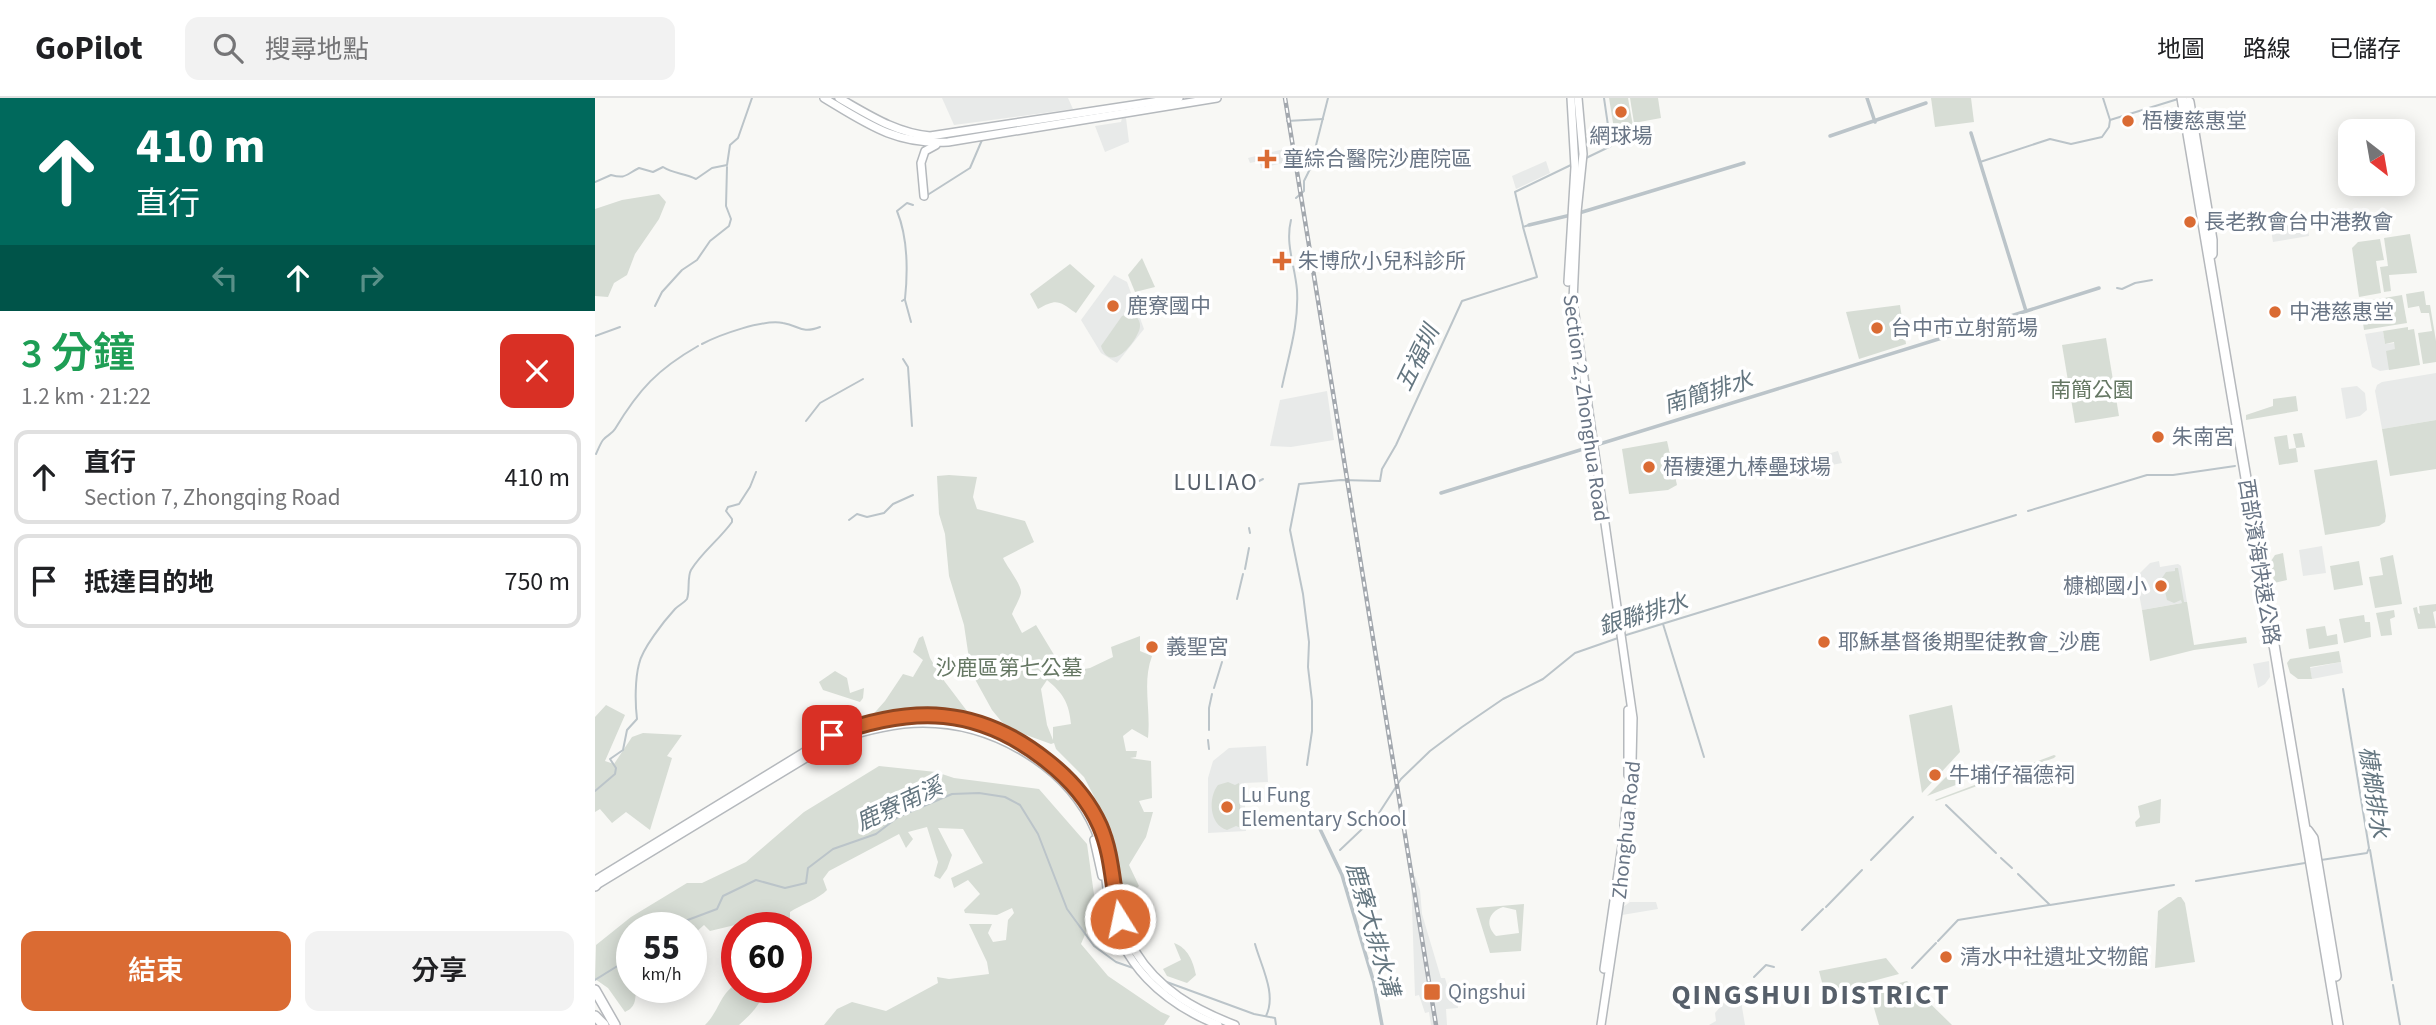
<!DOCTYPE html>
<html lang="zh-TW">
<head>
<meta charset="utf-8">
<style>
  :root { --surface:#fff; --page:#f2f2f2; --text:#202124; --muted:#757577; --line:#e0e0e0; --accent:#da6b33 }
  body { margin:0; font-family:"Source Sans 3","Noto Sans TC",sans-serif; background:var(--page); color:var(--text); height:100vh; display:flex; flex-direction:column; font-size:26px; white-space:nowrap }
  * { box-sizing:border-box; margin:0 }
  p { font-size:23px; color:var(--muted) }
  .icon { flex:none; width:38px; height:38px; fill:none; stroke:currentColor; stroke-width:2; stroke-linecap:round; stroke-linejoin:round }
  .map { position:relative; flex:1; overflow:hidden }
  .sheet { display:flex; flex-direction:column; background:var(--surface); width:595px }
  .sheet>* { flex:none }
  .top-card { background:#00695c; color:#fff; overflow:hidden }
  .needle { width:46px; rotate:149deg }
  .fabs { position:absolute; left:1743px; top:21px; display:grid; gap:14px }
  .fabs a { display:grid; place-items:center; width:77px; height:77px; border-radius:14px; background:var(--surface); box-shadow:0 4px 18px #0003; font-size:35px }
  .speed { position:absolute; left:21px; top:814px; display:flex; gap:14px; font-size:35px; font-weight:700; text-align:center }
  .speed>* { display:grid; place-content:center; width:91px; height:91px; border-radius:50%; background:var(--surface); box-shadow:0 4px 18px #0003; line-height:1 }
  .speed small { font-size:18px; font-weight:400 }
  .speed .limit { border:10px solid #d22; background:#fff; color:#111 }
  .pin { position:absolute; display:grid; place-items:center; width:60px; height:60px; color:#fff; margin:-30px; border-radius:14px; box-shadow:0 4px 10px #0006 }
  .me { position:absolute; width:77px; margin:-38px; rotate:350deg; stroke-linejoin:round; filter:drop-shadow(0 0 5px #0008) }
  .turn { display:flex; align-items:center; gap:24px; height:147px; padding:0 21px; font-size:32px }
  .turn .icon { width:91px; height:91px; stroke-width:2.5 }
  .turn b { display:block; font-size:49px; line-height:60px }
  .lanes { display:flex; align-items:center; height:66px; padding:0 21px; background:#0003; justify-content:center; gap:35px; direction:ltr }
  .lanes .off { opacity:.35 }
  .round { display:grid; place-items:center; flex:none; width:74px; height:74px; border-radius:14px; background:var(--page) }
  .summary { display:flex; align-items:center; justify-content:space-between; height:119px; padding:0 21px }
  h1 { font-size:42px; font-weight:600; line-height:52px; color:#1e9e55 }
  .action { display:flex; gap:14px; margin-top:auto; padding:14px 21px }
  .action a { flex:1; height:80px; border-radius:14px; background:var(--accent); color:#fff; font-size:28px; font-weight:600; line-height:80px; text-align:center }
  .action a+a { background:var(--page); color:var(--text) }
  ul { padding:0; list-style:none }
  li { display:flex; align-items:center; gap:21px; height:94px; margin:0 14px 10px; padding:0 7px; border:4px solid var(--line); border-radius:14px }
  li div { flex:1 }
  li b { display:block; font-size:26px }
  li em { font-style:normal }
  header { display:flex; align-items:center; gap:42px; box-sizing:border-box; height:98px; padding:0 35px; background:var(--surface); border-bottom:2px solid var(--line) }
  header strong { font-size:33px }
  nav { display:flex; gap:38px; margin-inline-start:auto; font-size:24px }
  .search { width:490px; height:63px; background:var(--page); display:flex; align-items:center; gap:18px; box-sizing:border-box; padding:0 24px; border-radius:14px; color:var(--muted); font-size:26px }
  main { display:flex; flex:1; min-height:0 }
  .map>svg:first-child { display:block }
  .built { fill:#e8eae9 }
  .green { fill:#d7ddd5; fill-rule:evenodd }
  .lines { fill:none; stroke-linecap:round; stroke-linejoin:round }
  .stream { stroke:#bbc4c9; stroke-width:2 }
  .canal { stroke:#bbc4c9; stroke-width:3.5 }
  .primary-casing { stroke:#b5b9bd; stroke-width:10 }
  .highway-casing { stroke:#b5b8bc; stroke-width:12 }
  .primary { stroke:#fff; stroke-width:7 }
  .highway { stroke:#fff; stroke-width:9 }
  .rail-casing { stroke:#a3a8ae; stroke-width:4.5 }
  .rail { stroke:#fff; stroke-width:2; stroke-dasharray:5; stroke-linecap:butt }
  .route-casing { stroke:#8e4621; stroke-width:18 }
  .route { stroke:#da6b33; stroke-width:12 }
  .poi-dot { fill:#da6b33; stroke:#fff; stroke-width:2.5 }
  .labels { text-anchor:middle; stroke-width:7; stroke-linejoin:round; paint-order:stroke }
  .poi-label { font-size:21px; fill:#697585; stroke:#fff; text-anchor:start }
  .park-label { font-size:21px; fill:#657763; stroke:#fff }
  .street-label { font-size:21px; fill:#697585; stroke:#fff }
  .water-label { font-size:23px; font-style:italic; fill:#647680; stroke:#fff }
  .quarter-label { font-size:24px; letter-spacing:2px; fill:#565f6a; stroke:#fff }
  .district-label { font-size:28px; font-weight:bold; letter-spacing:2px; fill:#565f6a; stroke:#fff }
</style>
</head>
<body>
<header>
<strong>GoPilot</strong>
<div class="search"><svg class="icon" aria-label="search" viewBox="0 0 24 24"><circle cx="10" cy="10" r="6"/><path d="M15 15l6 6"/></svg>搜尋地點</div>
<nav><a>地圖</a><a>路線</a><a>已儲存</a></nav>
</header>
<main>
<section class="sheet">
<div class="top-card">
<div class="turn"><svg class="icon" aria-label="ahead" viewBox="0 0 24 24"><path d="M12 20V5M6 11l6-6 6 6"/></svg><div><b>410 m</b>直行</div></div>
<div class="lanes"><svg class="icon off" aria-label="left" viewBox="0 0 24 24"><path d="M17 20v-9H6M10 6l-5 5 5 5"/></svg><svg class="icon" aria-label="ahead" viewBox="0 0 24 24"><path d="M12 20V5M6 11l6-6 6 6"/></svg><svg class="icon off" aria-label="right" viewBox="0 0 24 24"><path d="M7 20v-9h11M14 6l5 5-5 5"/></svg></div>
</div>
<div class="summary"><div><h1>3 分鐘</h1><p>1.2 km · 21:22</p></div><a class="round" style="background:#d93025;color:#fff"><svg class="icon" aria-label="close" viewBox="0 0 24 24"><path d="M6 6l12 12M18 6L6 18"/></svg></a></div>
<ul>
<li><svg class="icon" aria-label="ahead" viewBox="0 0 24 24"><path d="M12 20V5M6 11l6-6 6 6"/></svg><div><b>直行</b><p>Section 7, Zhongqing Road</p></div><em>410 m</em></li>
<li><svg class="icon" aria-label="arrive" viewBox="0 0 24 24"><path d="M6 21V4h12l-3 4 3 4H6"/></svg><div><b>抵達目的地</b></div><em>750 m</em></li>
</ul>
<div class="action"><a>結束</a><a>分享</a></div>
</section>
<div class="map">
<svg width="1841" height="927" viewBox="0 0 1841 927">
  <rect width="100%" height="100%" fill="#f8f8f5"/>
  <g class="built">
    <polygon points="347,0 473,0 478,11 359,27"/>
    <polygon points="527,20 531,20 534,44 510,54 500,28 526,24"/>
    <polygon points="689,51 692,64 666,70 664,63 655,65 653,60"/>
    <polygon points="951,63 955,75 921,91 917,78"/>
    <polygon points="1711,115 1714,138 1678,144 1674,121"/>
    <polygon points="519,177 532,184 549,231 522,265 506,255 486,222"/>
    <polygon points="1788,233 1790,246 1800,245 1811,269 1785,273 1777,269 1770,236"/>
    <polygon points="1841,275 1841,322 1787,331 1780,293 1782,287 1787,284"/>
    <polygon points="1762,288 1770,295 1772,312 1765,318 1751,321 1746,290"/>
    <polygon points="732,293 739,342 696,349 675,348 685,302"/>
    <polygon points="1243,353 1247,365 1211,372 1209,369 1208,363"/>
    <polygon points="1727,448 1731,475 1708,478 1704,452"/>
    <polygon points="1564,463 1565,469 1583,466 1586,468 1592,504 1547,512 1541,479 1555,465"/>
    <polygon points="1674,563 1675,579 1670,586 1663,590 1658,566"/>
    <polygon points="1746,564 1748,575 1717,581 1715,570"/>
    <polygon points="671,648 673,684 649,685 651,733 613,735 613,680 618,663 634,650"/>
    <polygon points="820,778 825,792 827,816 846,880 850,880 853,891 860,889 863,910 851,911 852,927 836,927 834,914 830,915 824,897 820,898 816,780"/>
    <polygon points="1035,804 1061,804 1063,811 1027,817 1028,809"/>
    <polygon points="1141,891 1145,897 1150,927 1114,927 1121,923 1120,915"/>
  </g>
  <g class="green">
    <polygon points="1014,0 1033,0 1038,28 1019,31"/>
    <polygon points="1035,0 1063,0 1066,20 1039,25"/>
    <polygon points="1336,0 1376,0 1379,24 1340,29"/>
    <polygon points="64,96 71,104 64,121 40,156 32,177 19,185 13,199 0,198 0,111 27,102"/>
    <polygon points="1815,136 1822,175 1794,177 1796,193 1789,194 1785,169 1793,168 1789,140"/>
    <polygon points="1785,141 1789,162 1781,163 1786,195 1764,199 1757,150 1763,144"/>
    <polygon points="547,160 560,189 540,194 533,177"/>
    <path d="M 475,166 L 500,188 L 481,215 C 464,203 462,200 443,211 L 435,196 Z"/>
    <polygon points="1829,193 1831,207 1835,207 1841,243 1841,264 1828,266 1823,235 1837,233 1834,215 1826,215 1824,208 1813,210 1811,196"/>
    <polygon points="1807,197 1812,225 1769,232 1765,204"/>
    <polygon points="1305,207 1311,246 1264,261 1251,214"/>
    <path d="M 533,216 L 541,218 C 544,222 545,224 545,228 C 545,239 516,279 506,248 L 527,218 Z"/>
    <polygon points="1813,229 1813,232 1819,231 1825,267 1794,272 1791,253 1800,251 1799,244 1790,246 1788,233"/>
    <polygon points="1511,240 1524,318 1480,325 1467,247"/>
    <polygon points="1701,298 1703,313 1651,322 1651,317 1678,308 1678,301"/>
    <polygon points="1841,322 1841,371 1795,378 1787,331"/>
    <polygon points="1707,335 1710,349 1701,350 1703,364 1684,367 1679,339 1692,337 1694,351 1701,350 1698,336"/>
    <polygon points="1072,343 1082,387 1073,392 1034,396 1027,351"/>
    <polygon points="1782,362 1791,418 1790,424 1784,428 1730,437 1719,372"/>
    <path d="M 354,377 L 382,379 L 378,399 L 382,411 L 430,423 L 439,444 L 408,460 C 412,469 427,487 426,495 C 425,501 419,510 417,516 L 427,535 L 441,527 L 464,565 L 478,573 L 495,570 L 518,559 L 516,549 L 545,538 L 545,553 L 557,558 C 547,585 556,611 553,640 L 537,631 L 528,638 L 531,653 L 542,653 L 541,659 L 535,660 L 556,663 L 557,700 L 544,703 L 549,714 L 558,714 L 551,739 L 534,767 L 544,788 L 530,802 L 517,733 L 489,679 L 461,651 L 459,645 L 456,646 L 415,631 L 406,623 L 397,612 L 376,574 L 369,527 L 354,478 L 350,436 L 344,416 L 342,378 ZM 452,582 C 468,595 474,605 476,626 L 458,629 L 458,642 L 452,627 L 446,591 Z"/>
    <polygon points="1688,455 1692,482 1679,485 1676,463 1680,457"/>
    <polygon points="1798,457 1807,506 1780,510 1774,479 1788,477 1785,460"/>
    <polygon points="1764,463 1768,487 1739,492 1735,468"/>
    <polygon points="1580,470 1583,470 1589,504 1592,504 1599,547 1651,539 1652,545 1599,552 1555,563 1547,512 1587,505 1586,502 1579,505 1572,502 1567,480 1571,474 1580,473"/>
    <polygon points="1841,506 1841,513 1838,514 1841,530 1823,531 1818,510 1822,509 1823,515 1825,516 1824,508"/>
    <polygon points="1799,512 1800,519 1795,521 1797,537 1786,538 1781,515"/>
    <polygon points="1769,517 1770,524 1775,524 1776,539 1749,545 1744,521"/>
    <polygon points="1730,528 1732,538 1742,536 1743,546 1714,551 1711,531"/>
    <path d="M 328,538 L 335,560 L 347,580 L 375,617 L 374,621 C 339,611 309,618 274,621 L 290,603 L 308,576 L 318,579 L 328,562 L 318,554 L 324,540 Z"/>
    <polygon points="1744,553 1746,564 1715,569 1717,581 1703,581 1695,575 1692,565 1695,561"/>
    <polygon points="240,573 252,580 255,595 269,590 268,600 265,604 228,592 224,584"/>
    <polygon points="11,607 30,617 10,663 19,666 37,639 48,635 87,637 72,658 77,660 55,732 31,714 17,725 5,711 0,714 0,619"/>
    <polygon points="1357,607 1365,654 1327,695 1314,617"/>
    <polygon points="1459,657 1461,658 1459,660 1341,703 1340,702"/>
    <polygon points="1364,666 1366,685 1332,698"/>
    <path d="M 284,668 L 341,674 L 359,680 L 444,691 L 492,746 L 501,811 L 486,846 L 513,878 L 566,914 L 575,918 L 569,927 L 229,927 L 242,911 L 257,904 L 291,913 L 343,885 L 342,879 L 354,881 L 394,876 L 392,864 L 374,826 L 397,826 L 393,835 L 398,844 L 411,842 L 413,822 L 419,815 L 417,810 L 402,817 L 370,815 L 369,812 L 385,796 L 373,782 L 359,790 L 356,780 L 388,765 L 368,731 L 343,730 L 357,757 L 352,771 L 345,781 L 339,778 L 343,764 L 332,729 L 313,734 L 318,741 L 311,750 L 304,736 L 234,773 L 228,781 L 232,792 C 225,800 206,807 195,814 L 195,823 L 180,829 L 142,829 L 140,827 L 115,833 L 109,827 L 100,835 L 96,830 L 37,830 L 37,889 L 42,889 C 39,900 43,908 30,914 L 13,890 L 0,881 L 1,847 L 36,819 L 92,785 L 107,785 L 151,764 L 209,714 Z"/>
    <path d="M 633,684 L 640,687 L 644,685 L 646,730 L 641,728 L 632,732 C 614,727 613,699 623,687 Z"/>
    <polygon points="1566,701 1565,725 1541,729 1540,724 1545,719 1543,708"/>
    <polygon points="1583,799 1586,799 1590,805 1600,864 1560,870 1563,813"/>
    <path d="M 929,806 L 926,853 L 895,855 L 881,810 ZM 908,809 L 921,812 L 924,835 L 901,838 C 890,827 893,814 908,809 Z"/>
    <path d="M 579,845 C 593,850 598,863 601,877 L 592,885 L 572,878 L 568,871 L 586,862 Z"/>
    <polygon points="1291,860 1304,876 1230,896 1224,873"/>
    <polygon points="1312,883 1357,927 1284,927 1274,893"/>
    <path d="M 142,885 L 142,889 L 170,889 C 167,906 156,916 144,927 L 110,927 C 125,912 124,897 142,885 Z"/>
  </g>
  <g class="lines">
    <g class="stream">
      <polyline points="1508,0 1515,22 1583,1"/>
      <polyline points="692,23 728,21"/>
      <polyline points="989,61 1016,48 1009,0"/>
      <polyline points="1385,64 1455,41 1476,46 1507,39 1514,29 1515,22"/>
      <path d="M 0,84 L 16,77 C 31,81 30,77 44,70 L 58,74 L 68,69 C 79,76 89,75 101,81 L 117,70 L 132,67 L 135,47 L 143,40 L 157,0"/>
      <polyline points="334,96 375,70 387,42"/>
      <polyline points="701,100 709,93 709,83 715,71 733,0"/>
      <polyline points="928,128 920,94 978,66"/>
      <polyline points="1522,190 1527,191 1540,185 1557,182"/>
      <polyline points="310,202 316,224"/>
      <path d="M 307,203 L 310,201 C 313,172 313,140 302,113 L 312,105 L 318,107"/>
      <polyline points="60,208 67,194 87,172 102,162 115,143 134,128 136,121 131,108 132,69"/>
      <polyline points="0,238 25,229"/>
      <path d="M 107,246 C 124,237 168,221 188,225 C 205,228 206,236 225,229"/>
      <polyline points="308,261 313,269 317,328"/>
      <path d="M 687,289 C 694,256 704,226 702,192 C 700,168 690,146 696,122"/>
      <polyline points="211,323 225,305 268,281"/>
      <path d="M 1,356 C 3,352 5,346 8,342 C 12,337 17,336 20,331 C 44,291 63,271 103,248"/>
      <polyline points="664,383 668,381"/>
      <polyline points="1433,413 1552,377 1578,377 1640,368"/>
      <polyline points="254,422 262,416 272,419 289,415 298,406 318,397"/>
      <polyline points="654,430 655,435"/>
      <polyline points="650,471 654,450"/>
      <polyline points="642,501 648,476"/>
      <polyline points="1068,526 1109,659"/>
      <polyline points="1028,538 1421,417"/>
      <polyline points="631,555 633,541"/>
      <polyline points="619,590 627,564"/>
      <polyline points="614,632 614,610 617,596"/>
      <polyline points="613,642 614,651"/>
      <polyline points="712,667 717,633 717,603 713,569 714,544 708,496 695,432 704,386 746,382 785,383 787,371 801,347 867,203 942,179 928,129 934,127"/>
      <path d="M 0,693 L 20,676 L 21,670 L 15,661 L 28,652 L 32,632 L 42,621 C 40,605 40,581 44,566 C 47,551 69,523 80,511 C 84,507 89,505 92,501 C 95,493 92,479 96,472 C 107,454 124,442 137,424 L 137,421 L 131,413 L 133,409 L 144,406 L 155,389 L 161,374"/>
      <polyline points="1351,707 1401,755"/>
      <polyline points="745,752 784,715 806,681 835,653 867,629 908,601 948,581 980,555 1023,540"/>
      <polyline points="1775,752 1797,882"/>
      <polyline points="1406,760 1417,770"/>
      <polyline points="1276,762 1318,719"/>
      <polyline points="1726,762 1772,755 1774,750 1748,591"/>
      <polyline points="1423,776 1455,807 1579,787"/>
      <polyline points="1601,783 1710,765"/>
      <polyline points="1231,809 1267,772"/>
      <polyline points="79,830 82,826 122,811 128,798 161,782 190,790 211,785 213,770 238,751 281,736 303,719 357,696 384,695 410,699 425,707 443,736 472,811 499,848 521,864 541,871"/>
      <polyline points="1207,832 1228,811"/>
      <polyline points="1343,843 1363,822 1454,807"/>
      <path d="M 660,846 C 666,868 682,896 671,918"/>
      <polyline points="1317,870 1341,845"/>
      <polyline points="1159,879 1171,867 1179,869"/>
      <polyline points="0,882 37,859"/>
      <polyline points="569,883 659,916 680,920 681,927"/>
      <polyline points="1798,887 1805,927"/>
      <polyline points="1147,892 1152,887"/>
    </g>
    <g class="canal">
      <polyline points="1272,0 1280,24"/>
      <polyline points="1376,35 1431,213"/>
      <polyline points="1235,38 1331,5"/>
      <polyline points="984,115 1149,65"/>
      <polyline points="934,127 976,117"/>
      <polyline points="1403,222 1504,190"/>
      <polyline points="846,395 1389,227"/>
      <polyline points="714,708 747,777 779,885 787,927"/>
    </g>
    <defs>
      <g id="primary">
        <path d="M 229,0 C 272,26 301,47 353,44 L 622,0"/>
        <path d="M 244,0 C 274,17 301,35 335,38 L 584,0"/>
        <polyline points="983,0 988,56 982,114 978,203 1038,620 1036,708 1026,794 1006,927"/>
        <polyline points="329,98 326,65 330,53 341,47"/>
        <polyline points="973,184 980,69 976,0"/>
        <polyline points="976,221 980,250"/>
        <polyline points="1033,612 1033,677"/>
        <polyline points="1029,729 1032,696"/>
        <polyline points="499,742 507,778"/>
        <path d="M 0,782 L 237,637 C 317,607 383,608 451,662 C 478,682 497,705 509,736 C 524,775 517,817 540,853 C 564,892 599,911 640,927"/>
        <path d="M 0,788 L 239,643 C 268,633 297,625 328,625 C 397,625 472,667 500,732 C 510,756 510,780 514,805 C 525,866 568,905 623,927"/>
        <polyline points="1009,871 1027,748"/>
      </g>
      <g id="highway">
        <polyline points="1587,0 1743,927"/>
        <polyline points="1594,4 1617,142 1617,156"/>
        <polyline points="1713,733 1718,740 1741,878"/>
        <polyline points="0,788 1,787"/>
        <polyline points="0,892 20,927"/>
        <polyline points="0,918 9,927"/>
      </g>
    </defs>
    <use href="#primary" class="primary-casing"/>
    <use href="#highway" class="highway-casing"/>
    <use href="#primary" class="primary"/>
    <use href="#highway" class="highway"/>
    <defs>
      <polyline id="rail" points="690,0 841,927"/>
    </defs>
    <use href="#rail" class="rail-casing"/>
    <use href="#rail" class="rail"/>
  </g>
  <g class="lines">
    <defs>
      <path id="route" d="M 237,637 C 318,607 383,608 452,663 C 475,681 493,701 505,728 C 518,758 517,790 525,821"/>
    </defs>
    <use href="#route" class="route-casing"/>
    <use href="#route" class="route"/>
  </g>
  <g class="poi-dot">
    <circle cx="1026" cy="14" r="7"/>
    <circle cx="1533" cy="23" r="7"/>
    <path d="M668.5 50.5h7v7h7v7h-7v7h-7v-7h-7v-7h7z"/>
    <circle cx="1595" cy="124" r="7"/>
    <path d="M683.5 152.5h7v7h7v7h-7v7h-7v-7h-7v-7h7z"/>
    <circle cx="518" cy="208" r="7"/>
    <circle cx="1680" cy="214" r="7"/>
    <circle cx="1282" cy="230" r="7"/>
    <circle cx="1563" cy="339" r="7"/>
    <circle cx="1054" cy="369" r="7"/>
    <circle cx="1566" cy="488" r="7"/>
    <circle cx="1229" cy="544" r="7"/>
    <circle cx="557" cy="549" r="7"/>
    <circle cx="1340" cy="677" r="7"/>
    <circle cx="632" cy="709" r="7"/>
    <circle cx="1351" cy="859" r="7"/>
    <rect x="828" y="885" width="18" height="18" rx="3.5"/>
  </g>
  <g class="labels">
    <g class="poi-label">
      <text x="1547" y="30">梧棲慈惠堂</text>
      <text x="1026" y="45" text-anchor="middle">網球場</text>
      <text x="688" y="68">童綜合醫院沙鹿院區</text>
      <text x="1609" y="131">長老教會台中港教會</text>
      <text x="703" y="170">朱博欣小兒科診所</text>
      <text x="532" y="215">鹿寮國中</text>
      <text x="1694" y="221">中港慈惠堂</text>
      <text x="1296" y="237">台中市立射箭場</text>
      <text x="1577" y="346">朱南宮</text>
      <text x="1068" y="376">梧棲運九棒壘球場</text>
      <text x="1552" y="495" text-anchor="end">槺榔國小</text>
      <text x="1243" y="551">耶穌基督後期聖徒教會_沙鹿</text>
      <text x="571" y="556">義聖宮</text>
      <text x="1354" y="684">牛埔仔福德祠</text>
      <text x="646" y="704">Lu Fung<tspan x="646" dy="24">Elementary School</tspan></text>
      <text x="1365" y="866">清水中社遺址文物館</text>
      <text x="853" y="901">Qingshui</text>
    </g>
    <g class="park-label">
      <text x="1497" y="299">南簡公園</text>
      <text x="414" y="577">沙鹿區第七公墓</text>
    </g>
    <g class="street-label">
      <text transform="translate(991 310) rotate(82)" y="7">Section 2, Zhonghua Road</text>
      <text transform="translate(1664 464) rotate(81)" y="7">西部濱海快速公路</text>
      <text transform="translate(1031 732) rotate(-84)" y="7">Zhonghua Road</text>
    </g>
    <g class="water-label">
      <text transform="translate(822 260) rotate(-64)" y="8">五福圳</text>
      <text transform="translate(1113 294) rotate(-17)" y="8">南簡排水</text>
      <text transform="translate(1048 516) rotate(-17)" y="8">銀聯排水</text>
      <text transform="translate(1779 694) rotate(82)" y="8">槺榔排水</text>
      <text transform="translate(304 706) rotate(-25)" y="8">鹿寮南溪</text>
      <text transform="translate(778 831) rotate(74)" y="8">鹿寮大排水溝</text>
    </g>
    <g class="quarter-label">
      <text x="621" y="392">LULIAO</text>
    </g>
    <g class="district-label">
      <text x="1216" y="906">QINGSHUI DISTRICT</text>
    </g>
  </g>
</svg>
<div class="fabs">
<a><svg class="needle" viewBox="-14 -14 28 28"><path d="M0-13l5 13h-10z" fill="#e53935"/><path d="M0 13l5-13h-10z" fill="#757577"/></svg></a>
</div>
<div class="speed"><div>55<small>km/h</small></div><div class="limit">60</div></div>
<div class="pin" style="left:237px;top:637px;background:#d93025"><svg class="icon" aria-label="arrive" viewBox="0 0 24 24"><path d="M6 21V4h12l-3 4 3 4H6"/></svg></div>
<svg class="me" style="left:525px;top:821px" viewBox="-20 -20 40 40"><circle r="17" fill="#da6b33" stroke="#fff" stroke-width="3"/><path d="M0-11L8 9 0 5-8 9z" fill="#fff"/></svg>
</div>
</main>
</body>
</html>
